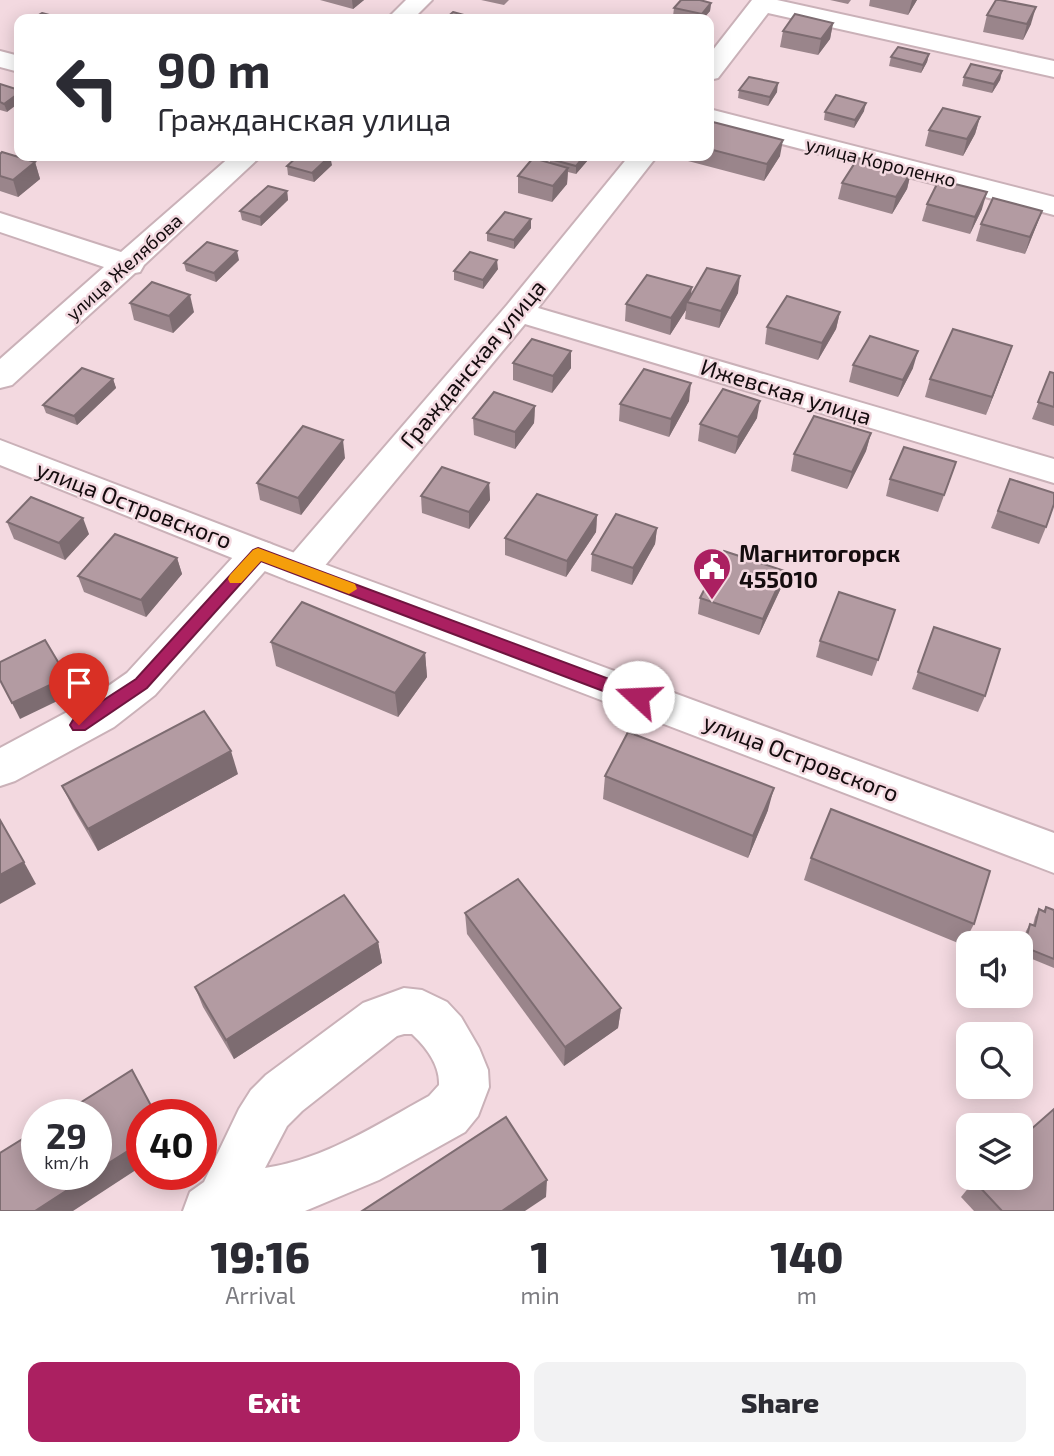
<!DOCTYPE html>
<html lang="en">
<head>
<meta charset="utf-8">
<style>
  :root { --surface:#fff; --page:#f2f2f3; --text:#2b2b33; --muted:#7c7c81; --accent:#ab2061 }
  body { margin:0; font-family:"Exo 2",sans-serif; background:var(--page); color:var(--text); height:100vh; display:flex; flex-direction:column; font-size:26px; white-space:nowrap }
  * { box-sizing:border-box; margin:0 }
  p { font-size:23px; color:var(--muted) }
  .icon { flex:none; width:38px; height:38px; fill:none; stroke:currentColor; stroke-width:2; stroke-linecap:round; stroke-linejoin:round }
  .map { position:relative; height:1211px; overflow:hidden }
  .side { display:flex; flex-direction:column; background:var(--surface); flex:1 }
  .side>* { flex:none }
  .hud { position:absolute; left:14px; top:14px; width:700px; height:147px; border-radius:14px; box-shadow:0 4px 18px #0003; background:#fff; color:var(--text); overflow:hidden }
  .controls { position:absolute; left:956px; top:931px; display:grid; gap:14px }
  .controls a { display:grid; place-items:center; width:77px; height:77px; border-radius:14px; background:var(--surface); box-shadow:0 4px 18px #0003; font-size:35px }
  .speed { position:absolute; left:21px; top:1099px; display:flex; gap:14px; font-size:35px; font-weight:700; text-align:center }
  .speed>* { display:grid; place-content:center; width:91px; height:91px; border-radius:50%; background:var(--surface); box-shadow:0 4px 18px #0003; line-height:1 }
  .speed small { font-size:18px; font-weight:400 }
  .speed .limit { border:10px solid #d22; background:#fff; color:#111 }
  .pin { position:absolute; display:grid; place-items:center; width:60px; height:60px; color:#fff; margin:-72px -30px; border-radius:50% 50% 50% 0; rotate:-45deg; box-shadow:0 0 7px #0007 }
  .pin .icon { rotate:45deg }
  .me { position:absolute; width:77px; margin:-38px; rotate:290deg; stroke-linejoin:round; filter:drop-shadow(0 0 5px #0008) }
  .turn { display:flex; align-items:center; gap:24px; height:147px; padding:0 28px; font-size:32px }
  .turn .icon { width:91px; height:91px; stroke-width:2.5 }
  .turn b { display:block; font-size:49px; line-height:60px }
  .eta { display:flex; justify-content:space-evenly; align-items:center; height:119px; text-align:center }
  .eta b { font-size:42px; font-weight:800; line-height:49px }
  .action { display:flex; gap:14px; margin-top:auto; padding:14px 28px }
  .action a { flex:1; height:80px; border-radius:14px; background:var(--accent); color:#fff; font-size:28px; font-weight:800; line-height:80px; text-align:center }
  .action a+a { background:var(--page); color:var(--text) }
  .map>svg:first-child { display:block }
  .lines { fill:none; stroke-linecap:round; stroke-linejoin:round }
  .street-casing { stroke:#cab1b8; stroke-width:4 }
  .secondary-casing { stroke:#cab1b8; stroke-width:4 }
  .street { fill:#fff; fill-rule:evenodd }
  .secondary { fill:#fff; fill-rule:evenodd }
  .wall { fill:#9a858b }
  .shaded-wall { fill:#7d6c71 }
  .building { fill:#b39ba2; stroke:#7d6c71; stroke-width:2 }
  .route { fill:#ab2061; stroke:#6f153f; stroke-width:2 }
  .slow { fill:#f59e0b }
  .labels { text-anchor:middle; stroke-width:5; stroke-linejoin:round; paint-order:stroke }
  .far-street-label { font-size:19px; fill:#140c0e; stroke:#f3d9e0 }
  .street-label { font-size:23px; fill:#140c0e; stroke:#f3d9e0 }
  .poi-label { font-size:23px; font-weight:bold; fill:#140c0e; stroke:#f3d9e0; text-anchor:start }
</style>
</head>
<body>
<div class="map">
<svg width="1054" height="1211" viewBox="0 0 1054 1211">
  <rect width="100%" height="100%" fill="#f3d9e0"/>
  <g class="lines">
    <defs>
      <g id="street">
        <polygon points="406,0 432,0 413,19 387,19"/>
        <polygon points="752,0 777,0 1054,61 1054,77 768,13 718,78 709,80 709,55"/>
        <polygon points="0,51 19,56 19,72 0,67"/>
        <polygon points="709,109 1054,197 1054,215 709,125"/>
        <polygon points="231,156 261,156 144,265 140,272 135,273 12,385 0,388 0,359 104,267 0,232 0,213 121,252"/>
        <polygon points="629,156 657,156 538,308 1054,459 1054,483 525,324 313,580 300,584 287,580 281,570 287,560 507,305"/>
        <polygon points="258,540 271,544 277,554 271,564 155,695 114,727 15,781 0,786 0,748 84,703 127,673 245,544"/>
        <path d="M 404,988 L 422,990 L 447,1002 L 461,1017 L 479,1048 L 488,1070 L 489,1087 L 478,1116 L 465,1132 L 379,1180 L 305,1211 L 183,1211 L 190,1192 L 204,1182 L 239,1109 L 251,1090 L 266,1075 L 363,1003 ZM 404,1034 L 412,1034 C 426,1047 440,1065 439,1085 L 429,1096 C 376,1125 325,1159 265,1168 L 287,1126 L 302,1111 L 397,1036 Z"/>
      </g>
      <polygon id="secondary" points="0,440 313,560 1054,833 1054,873 287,580 0,465"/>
    </defs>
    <use href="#street" class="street-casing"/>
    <use href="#secondary" class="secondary-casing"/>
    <use href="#street" class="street"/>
    <use href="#secondary" class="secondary"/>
  </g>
  <g class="wall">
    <polygon points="320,0 364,0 353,9"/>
    <polygon points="481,0 509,0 504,5"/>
    <polygon points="830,0 851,0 848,4"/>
    <polygon points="870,0 917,0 908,15 869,6"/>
    <polygon points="711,3 710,11 703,19 687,19 673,16 674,8"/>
    <polygon points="987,15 1031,24 1023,40 983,32"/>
    <polygon points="833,23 830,39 818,55 780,47 783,31"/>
    <polygon points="929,54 927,62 921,73 889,66 891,57"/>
    <polygon points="1002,71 1000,80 992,93 962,86 964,77"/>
    <polygon points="0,84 7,112 0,110"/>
    <polygon points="739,90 777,92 768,106 738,98"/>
    <polygon points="864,111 854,128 824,120 825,112"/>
    <polygon points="980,117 975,134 963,156 925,146 929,130"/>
    <polygon points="709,121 780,156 764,181 688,161 689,156 709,156"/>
    <polygon points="0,154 35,162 40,179 18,197 0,191"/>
    <polygon points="550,159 588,160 576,174 568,172 567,184 552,202 518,193 518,176 550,163"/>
    <polygon points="332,165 314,182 288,175 287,166"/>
    <polygon points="911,172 907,189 892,214 838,199 842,183"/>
    <polygon points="287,191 288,200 261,226 242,220 240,211"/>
    <polygon points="927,204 982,209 970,234 922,221"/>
    <polygon points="1042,211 1025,254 976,241 981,224"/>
    <polygon points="531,219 531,228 514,249 487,241 487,233"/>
    <polygon points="239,260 216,282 186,271 184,263"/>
    <polygon points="498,269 483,289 454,280 454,271"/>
    <polygon points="738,293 719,328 685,319 686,310 670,335 625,321 626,304 691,295"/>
    <polygon points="130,303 194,312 173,333 134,320"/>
    <polygon points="840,312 836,329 818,360 765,344 767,327"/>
    <polygon points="1012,346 986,415 925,397 930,379"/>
    <polygon points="513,363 571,368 552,393 513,380"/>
    <polygon points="853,365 913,368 898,397 849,382"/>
    <polygon points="1050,372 1054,373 1054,426 1032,419"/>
    <polygon points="113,379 116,388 77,425 46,413 43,405"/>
    <polygon points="689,401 669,437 619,421 620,404"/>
    <polygon points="535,406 534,423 515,449 474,435 473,418"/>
    <polygon points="757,418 735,454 698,441 700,424"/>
    <polygon points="871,433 866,451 847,489 791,471 794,454"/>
    <polygon points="345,458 301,515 260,500 257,483"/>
    <polygon points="890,479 950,479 938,512 886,496"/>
    <polygon points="1010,479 1046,527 1039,544 991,528"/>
    <polygon points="489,483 490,500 469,529 422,513 421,496"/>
    <polygon points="597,515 596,532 566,577 505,555 505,538"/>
    <polygon points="7,522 89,534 65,560 14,539"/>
    <polygon points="657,528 655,544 632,585 591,571 592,554"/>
    <polygon points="177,558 182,574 146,617 84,592 78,576"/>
    <polygon points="785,571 781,588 759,635 698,614 700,598"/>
    <polygon points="890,626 872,676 816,657 820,641"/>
    <polygon points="934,627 985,696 978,712 912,689"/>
    <polygon points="271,642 425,653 427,677 398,717 276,666"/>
    <polygon points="238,774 98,851 73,808 62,786"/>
    <polygon points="605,776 768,810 748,858 603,799"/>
    <polygon points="811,858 974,924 963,945 804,880"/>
    <polygon points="1046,907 1054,910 1054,968 1020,954 1026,931 1030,924 1033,925 1035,917 1039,909 1043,911"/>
    <polygon points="465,913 621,1008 618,1028 564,1066 467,934"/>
    <polygon points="378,942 382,963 234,1059 203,1007 195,987"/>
    <polygon points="974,1181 1054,1211 974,1211 961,1197"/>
  </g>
  <g class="shaded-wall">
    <polygon points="352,0 364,0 353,9"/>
    <polygon points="912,0 917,0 908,15"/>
    <polygon points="711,3 710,11 703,19 701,19 702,14"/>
    <polygon points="1036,7 1031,24 1023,40 1027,24"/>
    <polygon points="833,23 830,39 818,55 821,39"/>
    <polygon points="929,54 927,62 921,73 923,65"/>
    <polygon points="1002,71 1000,80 992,93 994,84"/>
    <polygon points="778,83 777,92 768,106 770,97"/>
    <polygon points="19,93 19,103 7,112 4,104"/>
    <polygon points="866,103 864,111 854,128 855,120"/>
    <polygon points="980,117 975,134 963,156 967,139"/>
    <polygon points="783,140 780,156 764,181 767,164"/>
    <polygon points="330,156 332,165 314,182 312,173"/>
    <polygon points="584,156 588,156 588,160 576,174 576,166"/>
    <polygon points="35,162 40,179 18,197 13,180"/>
    <polygon points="568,168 567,184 552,202 553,186"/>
    <polygon points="911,172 907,189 892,214 896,197"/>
    <polygon points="287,191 288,200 261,226 260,217"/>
    <polygon points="987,192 982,209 970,234 975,217"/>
    <polygon points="1042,211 1036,227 1025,254 1030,237"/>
    <polygon points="531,219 531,228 514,249 514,240"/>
    <polygon points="237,251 239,260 216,282 214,273"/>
    <polygon points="497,260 498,269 483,289 483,280"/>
    <polygon points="740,276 738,293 719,328 721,311"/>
    <polygon points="692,287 690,303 687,302 686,310 670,335 671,318"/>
    <polygon points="190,295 194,312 173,333 169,316"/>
    <polygon points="840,312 836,329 818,360 822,343"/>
    <polygon points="1012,346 1006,363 986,415 992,397"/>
    <polygon points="571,351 571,368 552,393 553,376"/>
    <polygon points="918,351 913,368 898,397 903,380"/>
    <polygon points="113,379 116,388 77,425 74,416"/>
    <polygon points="691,383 689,401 669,437 671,419"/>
    <polygon points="760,401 757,418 735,454 738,437"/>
    <polygon points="535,406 534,423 515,449 515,432"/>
    <polygon points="871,433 866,451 847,489 852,472"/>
    <polygon points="343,440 345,458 301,515 298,498"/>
    <polygon points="489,483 490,500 469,529 469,512"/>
    <polygon points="597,515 596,532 566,577 567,561"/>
    <polygon points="83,518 89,534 65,560 59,543"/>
    <polygon points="657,528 655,544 632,585 633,568"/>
    <polygon points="177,558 182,574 146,617 141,600"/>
    <polygon points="785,571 781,588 759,635 763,619"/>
    <polygon points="425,653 427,677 398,717 395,693"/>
    <polygon points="67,677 74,693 20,719 12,703"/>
    <polygon points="231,751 238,774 98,851 88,829"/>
    <polygon points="774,788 768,810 748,858 753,836"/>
    <polygon points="24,862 36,884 0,904 0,875"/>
    <polygon points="378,942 382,963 234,1059 226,1040"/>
    <polygon points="621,1008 618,1028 564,1066 565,1047"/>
    <polygon points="142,1142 142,1166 73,1211 35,1211 92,1174 96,1174 96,1171"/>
    <polygon points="547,1180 546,1197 525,1211 502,1211"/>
  </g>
  <g class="building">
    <polygon points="681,0 700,0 711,3 702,14 674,8"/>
    <polygon points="996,0 1000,0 1036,7 1027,24 987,15"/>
    <polygon points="453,12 475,18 473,19 445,19"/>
    <polygon points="42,13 61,18 58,19 32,19"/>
    <polygon points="795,14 833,23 821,39 783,31"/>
    <polygon points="898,47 929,54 923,65 891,57"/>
    <polygon points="971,64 1002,71 994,84 964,77"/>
    <polygon points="749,77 778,83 770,97 739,90"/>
    <polygon points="0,84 19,90 19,93 4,104 0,102"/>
    <polygon points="836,95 866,103 855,120 825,112"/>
    <polygon points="943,108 980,117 967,139 929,130"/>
    <polygon points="709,121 783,140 767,164 709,149"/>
    <polygon points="2,152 35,162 13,180 0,176 0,154"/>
    <polygon points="298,156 330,156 312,173 287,166"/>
    <polygon points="553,156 584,156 576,166 550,159"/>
    <polygon points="533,158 568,168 553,186 518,176"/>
    <polygon points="858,158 911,172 896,197 842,183"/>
    <polygon points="939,180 987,192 975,217 927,204"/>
    <polygon points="268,186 287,191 260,217 240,211"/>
    <polygon points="993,198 1042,211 1030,237 981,224"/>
    <polygon points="505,212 531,219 514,240 487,233"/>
    <polygon points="207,242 237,251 214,273 184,263"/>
    <polygon points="470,252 497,260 483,280 454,271"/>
    <polygon points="707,268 740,276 721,311 687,302"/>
    <polygon points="647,275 692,287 671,318 626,304"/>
    <polygon points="152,282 190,295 169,316 130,303"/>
    <polygon points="787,296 840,312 822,343 767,327"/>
    <polygon points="953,329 1012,346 992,397 930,379"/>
    <polygon points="870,336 918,351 903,380 853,365"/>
    <polygon points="532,339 571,351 553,376 513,363"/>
    <polygon points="82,368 113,379 74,416 43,405"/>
    <polygon points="644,369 691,383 671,419 620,404"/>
    <polygon points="1050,372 1054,373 1054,407 1038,402"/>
    <polygon points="723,389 760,401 738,437 700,424"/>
    <polygon points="494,392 535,406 515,432 473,418"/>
    <polygon points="814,416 871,433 852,472 794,454"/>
    <polygon points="303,426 343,440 298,498 257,483"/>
    <polygon points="904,447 956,462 944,495 890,479"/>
    <polygon points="442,467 489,483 469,512 421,496"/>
    <polygon points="1010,479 1054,493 1054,504 1046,527 998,511"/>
    <polygon points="537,494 597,515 567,561 505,538"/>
    <polygon points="31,497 83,518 59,543 7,522"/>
    <polygon points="616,514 657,528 633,568 592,554"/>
    <polygon points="115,534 177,558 141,600 78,576"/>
    <polygon points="724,551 785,571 763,619 700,598"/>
    <polygon points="839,592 895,610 878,660 820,641"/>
    <polygon points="302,602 425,653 395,693 271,642"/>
    <polygon points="934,627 1000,649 985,696 918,672"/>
    <polygon points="45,640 67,677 12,703 0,680 0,662"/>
    <polygon points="204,711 231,751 88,829 62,786"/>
    <polygon points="628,732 774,788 753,836 605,776"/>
    <polygon points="831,809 990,871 974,924 811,858"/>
    <polygon points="0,820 24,862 0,875"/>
    <polygon points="518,879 621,1008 565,1047 465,913"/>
    <polygon points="344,895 378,942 226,1040 195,987"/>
    <polygon points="1046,907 1054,910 1054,959 1024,947 1030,924 1035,926 1039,909 1045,912"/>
    <polygon points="132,1070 156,1115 142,1115 142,1142 96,1171 96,1115 61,1115"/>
    <polygon points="1054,1109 1054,1211 1002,1211 974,1181 977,1178 1020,1178 1020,1139"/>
    <polygon points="506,1117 547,1180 502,1211 362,1211"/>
    <polygon points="37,1130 37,1174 92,1174 35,1211 0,1211 0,1153"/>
  </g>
  <polygon class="route" points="258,548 644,692 646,697 644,702 632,702 261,561 147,688 85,730 73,730 70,725 73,720 136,679 253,550"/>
  <polygon class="slow" points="258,548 355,584 357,589 349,594 261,561 241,583 230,583 228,579 230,575 253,550"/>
  <defs>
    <symbol id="civic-pin" viewBox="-11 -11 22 30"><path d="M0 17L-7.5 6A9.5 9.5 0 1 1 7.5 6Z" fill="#ab2061" stroke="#f3d9e0"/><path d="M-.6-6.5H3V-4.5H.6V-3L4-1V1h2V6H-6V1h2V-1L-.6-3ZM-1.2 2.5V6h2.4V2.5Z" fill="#fff"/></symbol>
  </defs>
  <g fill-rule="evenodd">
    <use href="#civic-pin" x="690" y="545" width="44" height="60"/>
  </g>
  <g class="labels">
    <g class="far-street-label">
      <text transform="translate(881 162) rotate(14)" y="7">улица Короленко</text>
      <text transform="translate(124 267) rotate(-42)" y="7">улица Желябова</text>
    </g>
    <g class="street-label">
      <text transform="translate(473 364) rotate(-50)" y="8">Гражданская улица</text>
      <text transform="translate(786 392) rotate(17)" y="8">Ижевская улица</text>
      <text transform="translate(134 505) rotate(21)" y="8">улица Островского</text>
      <text transform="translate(801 758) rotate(21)" y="8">улица Островского</text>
    </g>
    <g class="poi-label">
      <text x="739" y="562">Магнитогорск<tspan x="739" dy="26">455010</tspan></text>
    </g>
  </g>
</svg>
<div class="controls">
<a><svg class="icon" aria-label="sound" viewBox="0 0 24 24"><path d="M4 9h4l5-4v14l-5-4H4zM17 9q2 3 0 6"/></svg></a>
<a><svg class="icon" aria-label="search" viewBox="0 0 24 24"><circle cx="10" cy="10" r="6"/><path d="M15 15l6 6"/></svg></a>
<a><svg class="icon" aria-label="layers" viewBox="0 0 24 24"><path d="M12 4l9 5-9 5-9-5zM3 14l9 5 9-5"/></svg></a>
</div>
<div class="speed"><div>29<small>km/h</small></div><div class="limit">40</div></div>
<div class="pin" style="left:79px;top:725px;background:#d93025"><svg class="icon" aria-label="arrive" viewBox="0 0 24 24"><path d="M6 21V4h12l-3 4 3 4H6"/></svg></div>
<svg class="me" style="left:638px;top:697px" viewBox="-20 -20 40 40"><circle r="19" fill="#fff"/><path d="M0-13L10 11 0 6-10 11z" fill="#ab2061"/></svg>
<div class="hud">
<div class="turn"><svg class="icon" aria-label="left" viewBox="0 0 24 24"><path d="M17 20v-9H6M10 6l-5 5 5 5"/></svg><div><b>90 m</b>Гражданская улица</div></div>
</div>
</div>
<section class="side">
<div class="eta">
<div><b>19:16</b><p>Arrival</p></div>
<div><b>1</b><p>min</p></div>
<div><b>140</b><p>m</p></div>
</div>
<div class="action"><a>Exit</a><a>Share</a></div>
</section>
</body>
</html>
